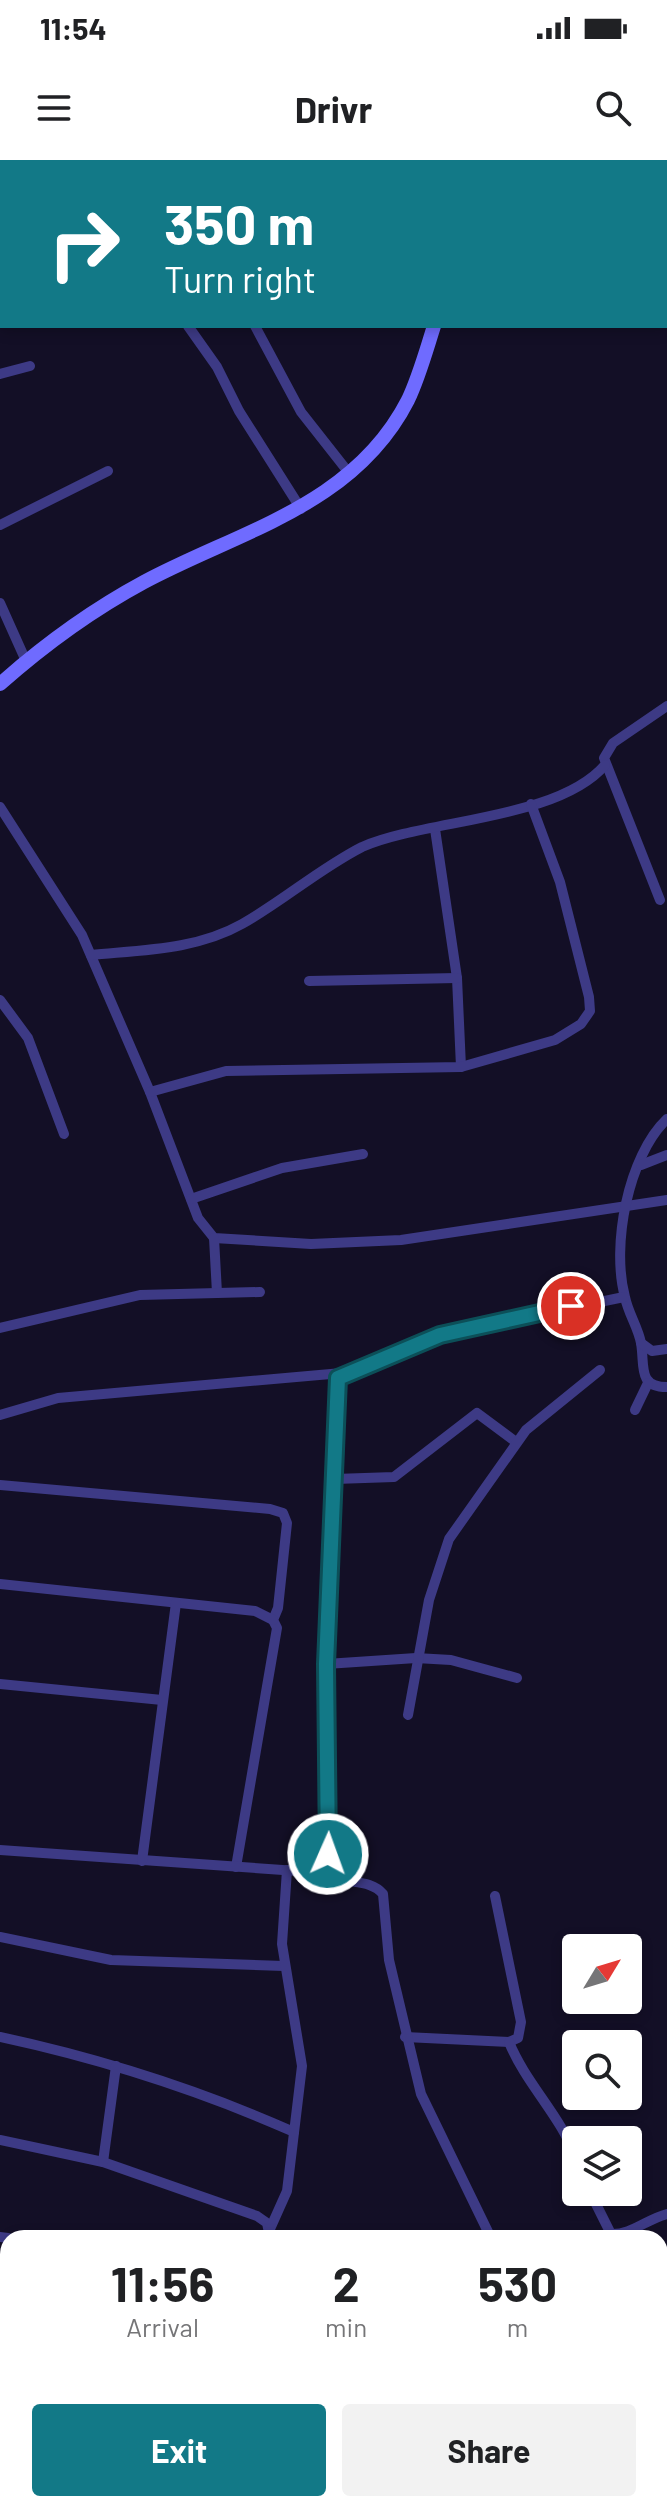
<!DOCTYPE html>
<html lang="en">
<head>
<meta charset="utf-8">
<style>
  :root { --surface:#fff; --page:#f2f2f2; --text:#202124; --muted:#757577; --accent:#127987 }
  body { margin:0; font-family:Barlow,sans-serif; background:var(--page); color:var(--text); height:100vh; display:flex; flex-direction:column; font-size:30px; white-space:nowrap }
  * { box-sizing:border-box; margin:0 }
  p { font-size:26px; color:var(--muted) }
  .icon { flex:none; width:44px; height:44px; fill:none; stroke:currentColor; stroke-width:2; stroke-linecap:round; stroke-linejoin:round }
  .map { position:relative; flex:1; overflow:hidden }
  .drawer { position:absolute; left:0px; top:2070px; width:668px; height:282px; display:flex; flex-direction:column; background:var(--surface); border-radius:24px 24px 0 0; box-shadow:0 4px 12px #0003 }
  .drawer>* { flex:none }
  .hud { position:absolute; left:0px; top:0px; width:668px; height:168px; box-shadow:0 4px 12px #0003; background:#127987; color:#fff; overflow:hidden }
  .needle { width:52px; rotate:52deg }
  .fabs { position:absolute; left:562px; top:1774px; display:grid; gap:16px }
  .fabs a { display:grid; place-items:center; width:80px; height:80px; border-radius:8px; background:var(--surface); box-shadow:0 4px 12px #0003; font-size:40px }
  .pin { position:absolute; display:grid; place-items:center; width:68px; height:68px; color:#fff; margin:-34px; border:4px solid #fff; border-radius:50%; box-shadow:0 2px 8px #0007 }
  .me { position:absolute; width:88px; margin:-44px; rotate:2deg; stroke-linejoin:round; filter:drop-shadow(0 0 6px #0008) }
  .turn { display:flex; align-items:center; gap:28px; height:168px; padding:0 32px; font-size:36px }
  .turn .icon { width:104px; height:104px; stroke-width:2.5 }
  .turn b { display:block; font-size:56px; line-height:68px }
  .eta { display:flex; justify-content:space-evenly; align-items:center; height:136px; text-align:center }
  .eta b { font-size:48px; font-weight:700; line-height:56px }
  .button { display:flex; gap:16px; margin-top:auto; padding:16px 32px }
  .button a { flex:1; height:92px; border-radius:8px; background:var(--accent); color:#fff; font-size:32px; font-weight:700; line-height:92px; text-align:center }
  .button a+a { background:var(--page); color:var(--text) }
  .status { display:flex; justify-content:space-between; align-items:center; height:56px; padding:0 40px; background:var(--surface); direction:ltr }
  .status svg { height:22px; fill:currentColor }
  header { display:flex; justify-content:space-between; align-items:center; height:104px; padding:0 32px; background:var(--surface); font-size:36px; font-weight:700 }
  .map>svg:first-child { display:block }
  .lines { fill:none; stroke-linecap:round; stroke-linejoin:round }
  .minor { stroke:#3d3a85; stroke-width:10 }
  .secondary { stroke:#6f6bff; stroke-width:14 }
  .route-casing { stroke:#0c4f58; stroke-width:20 }
  .route { stroke:#127987; stroke-width:14 }
</style>
</head>
<body>
<div class="status"><b>11:54</b><svg viewBox="0 0 49 12"><path d="M0 12V9h3v3zM5 12V6h3v6zM10 12V3h3v9zM15 12V0h3v12zM26 1h20v11H26zM47 4h2v5h-2z"/></svg></div>
<header><svg class="icon" aria-label="menu" viewBox="0 0 24 24"><path d="M4 6h16M4 12h16M4 18h16"/></svg>Drivr<svg class="icon" aria-label="search" viewBox="0 0 24 24"><circle cx="10" cy="10" r="6"/><path d="M15 15l6 6"/></svg></header>
<div class="map">
<svg width="667" height="2351" viewBox="0 0 667 2351">
  <rect width="100%" height="100%" fill="#130f26"/>
  <g class="lines">
    <g class="minor">
      <polyline points="72,0 73,2"/>
      <polyline points="171,0 172,2"/>
      <polyline points="626,0 627,2"/>
      <polyline points="183,2 186,0"/>
      <polyline points="666,50 667,52"/>
      <polyline points="188,166 217,207 239,251 301,349"/>
      <polyline points="255,166 301,252 349,313"/>
      <polyline points="0,214 30,206"/>
      <polyline points="0,365 108,311"/>
      <polyline points="0,443 26,501"/>
      <polyline points="0,647 82,775 150,932 198,1058 214,1078 311,1084 401,1080 667,1040"/>
      <polyline points="435,669 457,818 461,907"/>
      <polyline points="660,740 604,598 613,583 667,546"/>
      <path d="M 91,795 C 142,790 196,790 242,764 C 283,741 319,709 362,687 C 426,659 558,660 605,605"/>
      <polyline points="309,821 457,818"/>
      <polyline points="0,840 28,878 64,974"/>
      <polyline points="150,932 226,911 461,907 555,880 581,864 590,851 589,837 560,722 531,644"/>
      <path d="M 667,959 C 628,996 611,1086 625,1137 C 628,1153 638,1167 641,1183 C 645,1205 637,1227 667,1227"/>
      <polyline points="641,1005 667,995"/>
      <polyline points="191,1039 282,1008 363,994"/>
      <polyline points="214,1078 217,1133"/>
      <polyline points="0,1168 140,1135 260,1132"/>
      <polyline points="641,1183 652,1191 667,1189"/>
      <polyline points="635,1250 648,1223"/>
      <polyline points="0,1255 58,1238 342,1213"/>
      <polyline points="335,1319 394,1317 477,1253 516,1282"/>
      <polyline points="0,1325 270,1349 283,1353 287,1363 278,1448 273,1460 277,1468 236,1707"/>
      <polyline points="0,1424 255,1451 273,1460"/>
      <polyline points="326,1504 416,1498 451,1500 517,1518"/>
      <polyline points="0,1524 162,1540"/>
      <polyline points="408,1555 429,1440 449,1379 526,1270 600,1210"/>
      <polyline points="0,1690 326,1713"/>
      <polyline points="142,1701 176,1443"/>
      <polyline points="0,1777 111,1800 284,1806"/>
      <path d="M 0,1877 C 102,1899 199,1930 294,1972"/>
      <polyline points="405,1877 509,1882 518,1878 521,1862 495,1736"/>
      <path d="M 509,1882 C 526,1924 561,1956 576,1998"/>
      <polyline points="0,1980 103,2002 257,2056 267,2063 270,2078"/>
      <polyline points="103,2002 116,1906"/>
      <polyline points="590,2032 613,2078"/>
      <polyline points="270,2069 287,2031 302,1906 282,1784 287,1710"/>
      <path d="M 611,2074 C 631,2075 647,2059 667,2054"/>
      <polyline points="0,2077 8,2078"/>
      <path d="M 491,2078 L 421,1934 L 389,1800 L 383,1734 C 369,1717 343,1726 326,1713 L 330,1675 L 326,1504 L 337,1221 L 345,1213 L 440,1175 L 624,1137"/>
      <polyline points="0,2164 8,2167"/>
      <polyline points="660,2171 667,2174"/>
      <polyline points="660,2315 667,2309"/>
      <polyline points="0,2318 8,2328"/>
      <polyline points="17,2344 20,2351"/>
      <polyline points="234,2351 235,2344"/>
    </g>
    <g class="secondary">
      <polyline points="485,2 485,0"/>
      <path d="M 0,524 C 44,485 92,450 144,422 C 239,371 354,346 408,240 C 419,217 426,191 434,166"/>
    </g>
  </g>
  <g class="lines">
    <defs>
      <polyline id="route" points="328,1694 326,1504 338,1218 440,1175 571,1146"/>
    </defs>
    <use href="#route" class="route-casing"/>
    <use href="#route" class="route"/>
  </g>
</svg>
<div class="fabs">
<a><svg class="needle" viewBox="-14 -14 28 28"><path d="M0-13l5 13h-10z" fill="#e53935"/><path d="M0 13l5-13h-10z" fill="#757577"/></svg></a>
<a><svg class="icon" aria-label="search" viewBox="0 0 24 24"><circle cx="10" cy="10" r="6"/><path d="M15 15l6 6"/></svg></a>
<a><svg class="icon" aria-label="layers" viewBox="0 0 24 24"><path d="M12 4l9 5-9 5-9-5zM3 14l9 5 9-5"/></svg></a>
</div>
<div class="pin" style="left:571px;top:1146px;background:#d93025"><svg class="icon" aria-label="arrive" viewBox="0 0 24 24"><path d="M6 21V4h12l-3 4 3 4H6"/></svg></div>
<svg class="me" style="left:328px;top:1694px" viewBox="-20 -20 40 40"><circle r="17" fill="#127987" stroke="#fff" stroke-width="3"/><path d="M0-11L8 9 0 5-8 9z" fill="#fff"/></svg>
<div class="hud">
<div class="turn"><svg class="icon" aria-label="right" viewBox="0 0 24 24"><path d="M7 20v-9h11M14 6l5 5-5 5"/></svg><div><b>350 m</b>Turn right</div></div>
</div>
<section class="drawer">
<div class="eta">
<div><b>11:56</b><p>Arrival</p></div>
<div><b>2</b><p>min</p></div>
<div><b>530</b><p>m</p></div>
</div>
<div class="button"><a>Exit</a><a>Share</a></div>
</section>
</div>
</body>
</html>
